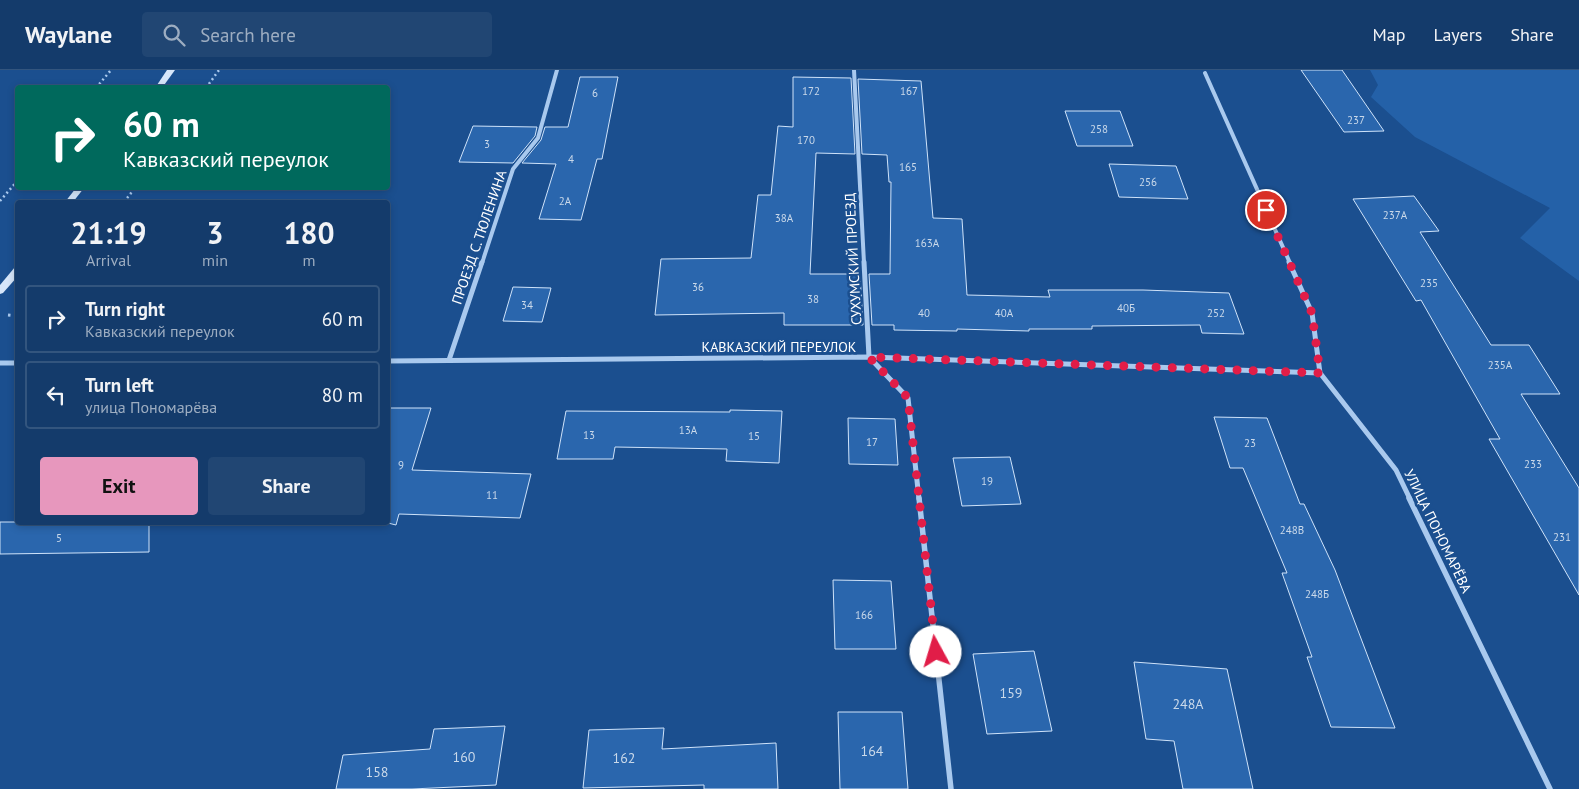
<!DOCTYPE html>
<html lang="en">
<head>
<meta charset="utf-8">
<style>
  :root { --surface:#143b6b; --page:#214673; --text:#f1f3f6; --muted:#9dadc1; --line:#33557e; --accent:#e797bd }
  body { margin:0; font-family:"PT Sans",sans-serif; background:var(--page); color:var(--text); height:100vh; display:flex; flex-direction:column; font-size:19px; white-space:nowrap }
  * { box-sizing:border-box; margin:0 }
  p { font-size:16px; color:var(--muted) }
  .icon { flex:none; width:28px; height:28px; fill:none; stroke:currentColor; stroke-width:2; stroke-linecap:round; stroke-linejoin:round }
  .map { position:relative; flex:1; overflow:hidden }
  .sheet { position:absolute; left:15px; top:130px; width:375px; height:325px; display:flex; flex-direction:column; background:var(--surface); border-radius:5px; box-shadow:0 2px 8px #0003,0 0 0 1px var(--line) }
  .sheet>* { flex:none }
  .top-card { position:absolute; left:15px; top:15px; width:375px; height:105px; border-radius:5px; box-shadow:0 2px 8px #0003,0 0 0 1px var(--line); background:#00695c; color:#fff; overflow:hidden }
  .pin { position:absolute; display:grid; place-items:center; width:42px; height:42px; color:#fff; margin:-21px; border:2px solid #fff; border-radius:50%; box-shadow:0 1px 5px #0007 }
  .me { position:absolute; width:55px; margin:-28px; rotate:354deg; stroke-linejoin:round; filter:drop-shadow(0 0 4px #0008) }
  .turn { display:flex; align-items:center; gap:18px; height:105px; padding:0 25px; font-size:22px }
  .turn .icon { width:65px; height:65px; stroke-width:2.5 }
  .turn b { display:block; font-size:35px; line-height:42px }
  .eta { display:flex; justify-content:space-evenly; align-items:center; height:85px; text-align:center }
  .eta b { font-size:30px; font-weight:700; line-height:35px }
  .action { display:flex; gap:10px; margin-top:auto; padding:10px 25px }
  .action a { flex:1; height:58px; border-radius:5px; background:var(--accent); color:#111; font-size:20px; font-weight:700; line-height:58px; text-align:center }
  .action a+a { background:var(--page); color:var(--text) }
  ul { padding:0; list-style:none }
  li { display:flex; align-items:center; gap:15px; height:68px; margin:0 10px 8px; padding:0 15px; border:2px solid var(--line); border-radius:5px }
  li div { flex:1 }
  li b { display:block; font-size:19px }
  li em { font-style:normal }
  header { display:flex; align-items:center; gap:30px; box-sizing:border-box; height:70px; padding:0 25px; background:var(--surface); border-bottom:1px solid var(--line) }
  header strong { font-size:24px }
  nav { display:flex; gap:28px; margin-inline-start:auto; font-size:18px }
  .search { width:350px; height:45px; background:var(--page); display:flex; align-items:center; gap:12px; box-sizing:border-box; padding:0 18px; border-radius:5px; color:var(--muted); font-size:19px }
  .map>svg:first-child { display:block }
  .green { fill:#2461a8 }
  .building { fill:#2a66ad; stroke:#cfe3fa }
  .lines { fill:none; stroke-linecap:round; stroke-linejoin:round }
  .path-far1 { stroke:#a9c9ee; stroke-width:2.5; stroke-dasharray:2 3; stroke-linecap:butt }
  .path { stroke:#a9c9ee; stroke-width:3; stroke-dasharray:2.5 4; stroke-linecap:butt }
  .minor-far2 { stroke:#a9c9ee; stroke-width:4 }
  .minor-far1 { stroke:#a9c9ee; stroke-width:5 }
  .minor { stroke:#a9c9ee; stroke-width:5.5 }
  .secondary { fill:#d6e6fa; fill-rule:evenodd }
  .route { stroke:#e11d48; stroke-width:9; stroke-dasharray:0 16.2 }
  .labels { text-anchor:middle; stroke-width:5; stroke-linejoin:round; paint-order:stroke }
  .number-label { font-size:11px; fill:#cad9ea }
  .street-label { font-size:14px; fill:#fff; stroke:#1b4f8f }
  .near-number-label { font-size:14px; fill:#cad9ea }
</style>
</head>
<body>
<header>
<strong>Waylane</strong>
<div class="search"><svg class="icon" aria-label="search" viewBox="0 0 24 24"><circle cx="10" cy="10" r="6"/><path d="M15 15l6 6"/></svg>Search here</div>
<nav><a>Map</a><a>Layers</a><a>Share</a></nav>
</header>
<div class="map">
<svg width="1579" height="719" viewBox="0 0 1579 719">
  <rect width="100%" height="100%" fill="#1b4f8f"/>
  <polygon class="green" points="1370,0 1579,0 1579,211 1520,168 1550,138 1415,67 1371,27 1378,15"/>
  <g class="building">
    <polygon points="1301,0 1342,0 1384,61 1344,62"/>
    <polygon points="580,7 618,7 602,89 597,89 581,150 539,149 556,94 522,93 541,70 545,57 568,57"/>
    <polygon points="793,7 851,8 855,84 816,83 810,204 860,204 863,255 784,255 784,243 655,245 661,189 751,188 758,125 771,125 778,56 793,57"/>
    <polygon points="858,9 921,11 933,148 962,149 967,225 1050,227 1048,220 1143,220 1229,223 1244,264 1202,263 1200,255 1092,256 1092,259 1029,259 1029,261 957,259 957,261 894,260 894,255 872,255 869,204 890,204 891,112 889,112 887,85 862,84"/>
    <polygon points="1065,41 1120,41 1133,76 1077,76"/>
    <polygon points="473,56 537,57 535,66 513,93 459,92"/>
    <polygon points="1109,94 1176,96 1188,129 1119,127"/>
    <polygon points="1414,126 1439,161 1420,162 1491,275 1529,275 1560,324 1521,324 1579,418 1579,525 1489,369 1500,369 1421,230 1416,231 1353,129"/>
    <polygon points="513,217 551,218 542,252 503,251"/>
    <polygon points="388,338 431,338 412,400 531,404 520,448 399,444 396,455 388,453"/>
    <polygon points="730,340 782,341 779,393 726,391 727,379 615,377 613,389 557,389 566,341 730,342"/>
    <polygon points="1214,347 1267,348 1300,434 1304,434 1335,500 1395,658 1331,657 1307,587 1312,587 1282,503 1287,503 1243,398 1230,398"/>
    <polygon points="848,348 895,349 898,395 849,394"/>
    <polygon points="1010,387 1021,434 962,436 953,388"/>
    <polygon points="0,452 149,452 149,482 0,484"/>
    <polygon points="833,510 891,511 896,579 835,579"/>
    <polygon points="1034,581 1052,661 987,664 973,584"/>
    <polygon points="1134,592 1227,599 1253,719 1183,719 1174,671 1146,669"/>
    <polygon points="838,642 902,642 908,719 840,719"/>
    <polygon points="505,656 496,715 412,719 336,719 343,685 430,679 434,659"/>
    <polygon points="664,658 662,679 776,673 778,719 704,719 704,715 583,718 589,660"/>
  </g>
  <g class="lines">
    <g class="path-far1">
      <polyline points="96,18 111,0"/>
      <polyline points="206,18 219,0"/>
      <polyline points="0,131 18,110"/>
      <polyline points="124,132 135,118"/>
    </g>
    <polyline class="path" points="8,245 18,246"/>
    <g class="minor-far2">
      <polyline points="854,0 864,193"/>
      <polyline points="1205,3 1290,193"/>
      <polyline points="482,193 513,99 538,68 557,0"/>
    </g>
    <g class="minor-far1">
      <polyline points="864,192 869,287 908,328 919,429"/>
      <polyline points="1289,192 1312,243 1320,303 1396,400 1410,429"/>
      <polyline points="449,290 482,192"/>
      <polyline points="388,291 869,287 1320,303"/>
      <polyline points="0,293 18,293"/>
    </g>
    <g class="minor">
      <polyline points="919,428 951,719"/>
      <polyline points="1409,428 1550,719"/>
    </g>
    <g class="secondary">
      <polygon points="167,0 175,0 162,18 155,18"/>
      <polygon points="76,118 84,118 73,132 65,132"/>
      <polygon points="18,196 18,206 3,223 0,224 0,215 15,197"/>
    </g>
  </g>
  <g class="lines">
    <polyline class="route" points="936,582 908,328 869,287 1320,303 1312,243 1266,140"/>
  </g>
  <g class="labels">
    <g class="number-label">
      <text x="811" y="25">172</text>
      <text x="909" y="25">167</text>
      <text x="595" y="27">6</text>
      <text x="1356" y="54">237</text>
      <text x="1099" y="63">258</text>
      <text x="806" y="74">170</text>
      <text x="487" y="78">3</text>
      <text x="571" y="93">4</text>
      <text x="908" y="101">165</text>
      <text x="1148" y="116">256</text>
      <text x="565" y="135">2А</text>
      <text x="1395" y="149">237А</text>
      <text x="784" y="152">38А</text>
      <text x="927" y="177">163А</text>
      <text x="1429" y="217">235</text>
      <text x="698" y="221">36</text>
      <text x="813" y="233">38</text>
      <text x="527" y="239">34</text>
      <text x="1126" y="242">40Б</text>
      <text x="924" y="247">40</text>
      <text x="1004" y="247">40А</text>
      <text x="1216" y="247">252</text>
      <text x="1500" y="299">235А</text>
      <text x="688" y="364">13А</text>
      <text x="589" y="369">13</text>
      <text x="754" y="370">15</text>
      <text x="872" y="376">17</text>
      <text x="1250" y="377">23</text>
      <text x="1533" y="398">233</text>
      <text x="401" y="399">9</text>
      <text x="987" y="415">19</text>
      <text x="492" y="429">11</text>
      <text x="1292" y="464">248В</text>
      <text x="1562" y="471">231</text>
      <text x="59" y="472">5</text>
      <text x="1317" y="528">248Б</text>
      <text x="864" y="549">166</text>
    </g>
    <g class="street-label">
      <text transform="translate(479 167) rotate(-71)" y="5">ПРОЕЗД С. ТЮЛЕНИНА</text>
      <text transform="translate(853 189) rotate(-93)" y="5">СУХУМСКИЙ ПРОЕЗД</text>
      <text x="779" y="282">КАВКАЗСКИЙ ПЕРЕУЛОК</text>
      <text transform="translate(1438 461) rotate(64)" y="5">УЛИЦА ПОНОМАРЁВА</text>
    </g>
    <g class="near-number-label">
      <text x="1011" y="628">159</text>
      <text x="1188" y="639">248А</text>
      <text x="872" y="686">164</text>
      <text x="464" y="692">160</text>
      <text x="624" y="693">162</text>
      <text x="377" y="707">158</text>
    </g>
  </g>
</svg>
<div class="pin" style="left:1266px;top:140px;background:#d93025"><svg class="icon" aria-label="arrive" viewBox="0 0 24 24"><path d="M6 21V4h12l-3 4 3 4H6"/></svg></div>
<svg class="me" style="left:936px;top:582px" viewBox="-20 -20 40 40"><circle r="19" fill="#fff"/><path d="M0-13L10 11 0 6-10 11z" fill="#e11d48"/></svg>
<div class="top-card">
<div class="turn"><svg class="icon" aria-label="right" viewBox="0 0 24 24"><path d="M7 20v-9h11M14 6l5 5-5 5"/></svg><div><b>60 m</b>Кавказский переулок</div></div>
</div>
<section class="sheet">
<div class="eta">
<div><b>21:19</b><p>Arrival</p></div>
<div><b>3</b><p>min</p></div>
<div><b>180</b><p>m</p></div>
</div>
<ul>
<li><svg class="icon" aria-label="right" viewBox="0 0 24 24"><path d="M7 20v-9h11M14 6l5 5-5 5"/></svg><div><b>Turn right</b><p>Кавказский переулок</p></div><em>60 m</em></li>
<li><svg class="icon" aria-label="left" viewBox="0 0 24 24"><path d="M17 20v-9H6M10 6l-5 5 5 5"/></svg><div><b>Turn left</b><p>улица Пономарёва</p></div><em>80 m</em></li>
</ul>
<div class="action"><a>Exit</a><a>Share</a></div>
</section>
</div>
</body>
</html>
